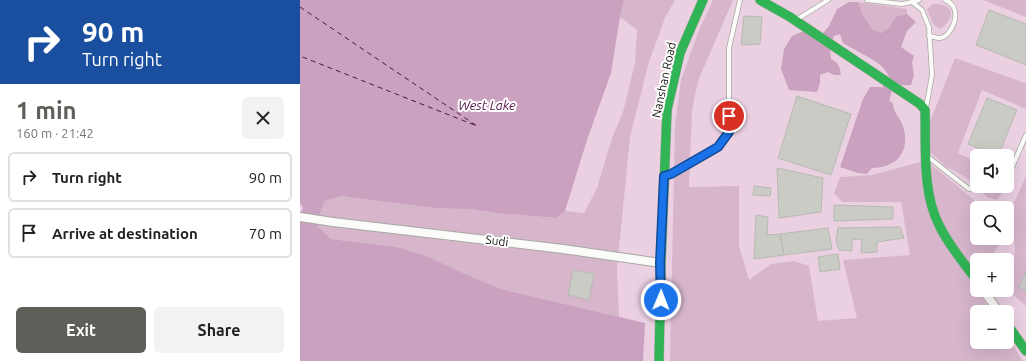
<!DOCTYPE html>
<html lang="en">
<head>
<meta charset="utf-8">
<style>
  :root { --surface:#fff; --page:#f2f2f2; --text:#202124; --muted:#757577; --line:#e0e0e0; --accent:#5f5f59 }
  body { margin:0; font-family:Ubuntu,sans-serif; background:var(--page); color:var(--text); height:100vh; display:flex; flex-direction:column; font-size:15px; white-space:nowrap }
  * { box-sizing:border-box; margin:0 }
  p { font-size:13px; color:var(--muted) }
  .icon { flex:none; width:22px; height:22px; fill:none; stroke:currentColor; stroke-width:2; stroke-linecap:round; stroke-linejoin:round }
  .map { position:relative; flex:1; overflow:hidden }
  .drawer { display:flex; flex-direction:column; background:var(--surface); width:300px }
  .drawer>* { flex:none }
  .top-card { background:#1a4fa0; color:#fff; overflow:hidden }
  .tools { position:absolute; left:670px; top:149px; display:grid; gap:8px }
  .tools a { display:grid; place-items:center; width:44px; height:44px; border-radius:6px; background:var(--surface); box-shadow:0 4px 16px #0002; font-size:20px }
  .pin { position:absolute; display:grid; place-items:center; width:34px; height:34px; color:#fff; margin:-17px; border:2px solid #fff; border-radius:50%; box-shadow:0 1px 4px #0007 }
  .me { position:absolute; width:44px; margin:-22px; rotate:1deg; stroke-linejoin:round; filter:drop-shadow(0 0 3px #0008) }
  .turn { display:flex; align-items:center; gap:14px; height:84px; padding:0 16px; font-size:18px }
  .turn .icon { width:52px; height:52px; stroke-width:2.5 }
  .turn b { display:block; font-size:28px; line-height:34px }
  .round { display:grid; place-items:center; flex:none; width:42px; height:42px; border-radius:6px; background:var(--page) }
  .overview { display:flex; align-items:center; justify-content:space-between; height:68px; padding:0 16px }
  h1 { font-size:24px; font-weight:700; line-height:30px; color:var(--accent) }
  .cta { display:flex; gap:8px; margin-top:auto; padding:8px 16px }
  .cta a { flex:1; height:46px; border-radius:6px; background:var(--accent); color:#fff; font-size:16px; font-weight:700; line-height:46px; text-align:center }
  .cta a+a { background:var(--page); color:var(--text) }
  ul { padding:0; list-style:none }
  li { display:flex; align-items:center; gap:12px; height:50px; margin:0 8px 6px; padding:0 8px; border:2px solid var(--line); border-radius:6px }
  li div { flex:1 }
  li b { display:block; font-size:15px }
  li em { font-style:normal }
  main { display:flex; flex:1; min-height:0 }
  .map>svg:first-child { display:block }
  .green { fill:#ebd0e2; fill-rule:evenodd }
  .forest { fill:#d7b6cc }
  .water { fill:#caa2bf }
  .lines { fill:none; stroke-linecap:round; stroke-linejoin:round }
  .canal { stroke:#caa2bf; stroke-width:10 }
  .ferry { stroke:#57104c; stroke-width:1; stroke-dasharray:5 4; stroke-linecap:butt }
  .building { fill:#cacbc4; stroke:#b8b9b2 }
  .lane-casing { stroke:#a8a8a2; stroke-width:5.5 }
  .street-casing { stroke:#a8a8a2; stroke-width:10 }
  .fast-casing { stroke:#a8a8a2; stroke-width:10 }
  .lane { stroke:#fbfbfa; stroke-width:4 }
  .street { stroke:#fbfbfa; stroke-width:8 }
  .fast { stroke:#30b455; stroke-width:9 }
  .route-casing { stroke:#114b97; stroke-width:10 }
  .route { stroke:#1a73e8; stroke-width:7 }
  .labels { text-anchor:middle; stroke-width:4; stroke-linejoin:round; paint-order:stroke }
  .street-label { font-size:12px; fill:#181813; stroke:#fff }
  .water-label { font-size:13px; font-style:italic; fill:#57104c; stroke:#fff }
</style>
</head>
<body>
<main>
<section class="drawer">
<div class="top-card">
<div class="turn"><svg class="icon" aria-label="right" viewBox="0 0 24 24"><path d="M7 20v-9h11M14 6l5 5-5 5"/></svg><div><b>90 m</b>Turn right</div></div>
</div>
<div class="overview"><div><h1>1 min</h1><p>160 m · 21:42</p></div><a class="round"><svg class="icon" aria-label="close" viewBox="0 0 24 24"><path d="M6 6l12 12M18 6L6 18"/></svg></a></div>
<ul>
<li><svg class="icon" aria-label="right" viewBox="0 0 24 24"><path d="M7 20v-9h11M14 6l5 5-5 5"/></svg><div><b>Turn right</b></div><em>90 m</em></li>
<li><svg class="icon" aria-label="arrive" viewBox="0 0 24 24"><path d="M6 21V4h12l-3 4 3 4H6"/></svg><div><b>Arrive at destination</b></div><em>70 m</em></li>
</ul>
<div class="cta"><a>Exit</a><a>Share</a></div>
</section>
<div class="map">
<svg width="726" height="361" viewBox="0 0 726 361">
  <rect width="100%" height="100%" fill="#e3e4dc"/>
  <path class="green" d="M 0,0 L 726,0 L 726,361 L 0,361 ZM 677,156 L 707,156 L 707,186 L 677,186 ZM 677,208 L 707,208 L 707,238 L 677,238 ZM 677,260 L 707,260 L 707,290 L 677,290 ZM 677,312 L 707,312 L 707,342 L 677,342 Z"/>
  <g class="forest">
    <polygon points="324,0 375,0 365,18 349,62 330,137 317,269 319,317 201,289 163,273 127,256 97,247 31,239 18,228 20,211 25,201 41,196 171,209 196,213 255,218 265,211 284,213 297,188 312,138 323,112 335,63 337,30 320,17"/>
    <polygon points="413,0 433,0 398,81 392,111 389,187 439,186 439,246 449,280 471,264 494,261 509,266 518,321 557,318 543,260 610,255 601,202 542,202 534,193 540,177 572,175 624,161 637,169 680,205 698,207 677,208 677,238 700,238 698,246 690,260 677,260 677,267 663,269 691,312 677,312 677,342 707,342 707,336 723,361 370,361 375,125 381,80 399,30"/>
    <polygon points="683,0 726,0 726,17"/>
    <polygon points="558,2 607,9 607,14 596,16 589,28 581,33 572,29 562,13"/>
    <path d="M 633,4 C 636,4 640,4 643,5 C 658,10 649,24 640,29 L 633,24 L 627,9 Z"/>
    <polygon points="655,58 725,83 726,82 726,109 682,90 658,153 677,162 677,186 707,186 697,200 687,197 665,177 645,166 629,151 626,132"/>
    <polygon points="726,176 726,306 709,291 715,251 712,207"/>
  </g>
  <g class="water">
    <polygon points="0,0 324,0 320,17 311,73 287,140 265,211 256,218 196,213 171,209 137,208 41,196 25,201 20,212 18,227 31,239 97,247 127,256 163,273 201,289 345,323 343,361 0,361 0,214 3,208 0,203"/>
    <path d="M 549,2 L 558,2 L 562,13 L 572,29 L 581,33 L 589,28 L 596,16 L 607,14 L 616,22 L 607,31 L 601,47 L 614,56 L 612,62 L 614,75 L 611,85 C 587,87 592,74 579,64 C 568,56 554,50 543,43 L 540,34 L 534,36 L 530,47 L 531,59 C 539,63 540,67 541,75 L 534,75 L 528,72 L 520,75 L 520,83 L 517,92 L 489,90 L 481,69 L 484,49 L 492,36 L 506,30 L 518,37 L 524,32 L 529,26 L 537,9 Z"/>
    <path d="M 570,87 L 581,87 L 585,98 L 593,103 C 593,113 600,117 603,126 C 604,128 604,132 605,135 C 607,157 592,168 572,168 L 567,174 L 558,173 L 540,167 L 563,99 Z"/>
  </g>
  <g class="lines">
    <polyline class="canal" points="585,98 587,89 591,81"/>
    <polyline class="ferry" points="0,7 177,126 0,56"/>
  </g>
  <g class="building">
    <polygon points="689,10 726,24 726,65 676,45"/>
    <polygon points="444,16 462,17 460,44 441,45"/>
    <polygon points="497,96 551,114 531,175 478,158"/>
    <polygon points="687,98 717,110 698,156 668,144"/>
    <polygon points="477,168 523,178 521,212 479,218"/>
    <polygon points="454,186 471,188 470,196 453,195"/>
    <polygon points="534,205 593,207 593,219 534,221"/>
    <polygon points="456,215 468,217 467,235 480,234 484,255 454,259"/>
    <polygon points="600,227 604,238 577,242 577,252 561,253 562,239 552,240 552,251 539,250 536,239 538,228"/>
    <polygon points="528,228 532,249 484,255 480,234"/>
    <polygon points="538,254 540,269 520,272 518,257"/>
    <polygon points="273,270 294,274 289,300 268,295"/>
    <polygon points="726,271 726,290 719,288"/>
  </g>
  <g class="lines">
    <defs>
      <g id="lane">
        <polyline points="567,0 602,4 612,2 622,10 629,27 632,75 626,108"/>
        <polyline points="612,2 619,0"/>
        <polyline points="496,20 528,0"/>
        <path d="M 629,36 C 632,36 636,38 639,38 C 652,38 665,7 645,0"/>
        <polyline points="628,157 669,189 682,186"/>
        <polyline points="707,173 710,172 726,135"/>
        <polyline points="366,175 371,174 418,147 429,132 429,48 440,0"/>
      </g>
      <g id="street">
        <polyline points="0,217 33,222 263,249 361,263"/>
        <polyline points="683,290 699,312"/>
      </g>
      <g id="fast">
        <path d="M 460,0 L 490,17 L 620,104 L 625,110 C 626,146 622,192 639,225 C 649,246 664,263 677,281"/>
        <polyline points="707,324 726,351"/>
        <polyline points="359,361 361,263 367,110 380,53 403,0"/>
      </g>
    </defs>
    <use href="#lane" class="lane-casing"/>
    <use href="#street" class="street-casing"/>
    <use href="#fast" class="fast-casing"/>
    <use href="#lane" class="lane"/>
    <use href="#street" class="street"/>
    <use href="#fast" class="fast"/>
  </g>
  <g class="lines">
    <defs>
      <polyline id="route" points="361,300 360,263 364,176 371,174 418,147 429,132 429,116"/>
    </defs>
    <use href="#route" class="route-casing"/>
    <use href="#route" class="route"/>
  </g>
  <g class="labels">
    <g class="street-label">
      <text transform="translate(364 80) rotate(-78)" y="4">Nanshan Road</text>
      <text transform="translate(197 241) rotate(7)" y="4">Sudi</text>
    </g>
    <g class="water-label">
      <text x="187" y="110">West Lake</text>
    </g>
  </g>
</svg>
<div class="tools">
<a><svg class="icon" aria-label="sound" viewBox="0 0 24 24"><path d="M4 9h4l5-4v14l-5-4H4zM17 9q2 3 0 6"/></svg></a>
<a><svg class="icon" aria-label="search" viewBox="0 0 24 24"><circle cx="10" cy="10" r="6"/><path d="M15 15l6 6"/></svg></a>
<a>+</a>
<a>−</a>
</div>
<div class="pin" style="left:429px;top:116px;background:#d93025"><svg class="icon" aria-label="arrive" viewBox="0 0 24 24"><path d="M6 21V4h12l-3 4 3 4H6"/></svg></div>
<svg class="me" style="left:361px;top:300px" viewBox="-20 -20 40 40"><circle r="17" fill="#1a73e8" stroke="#fff" stroke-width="3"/><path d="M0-11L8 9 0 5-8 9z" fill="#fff"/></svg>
</div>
</main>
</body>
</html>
